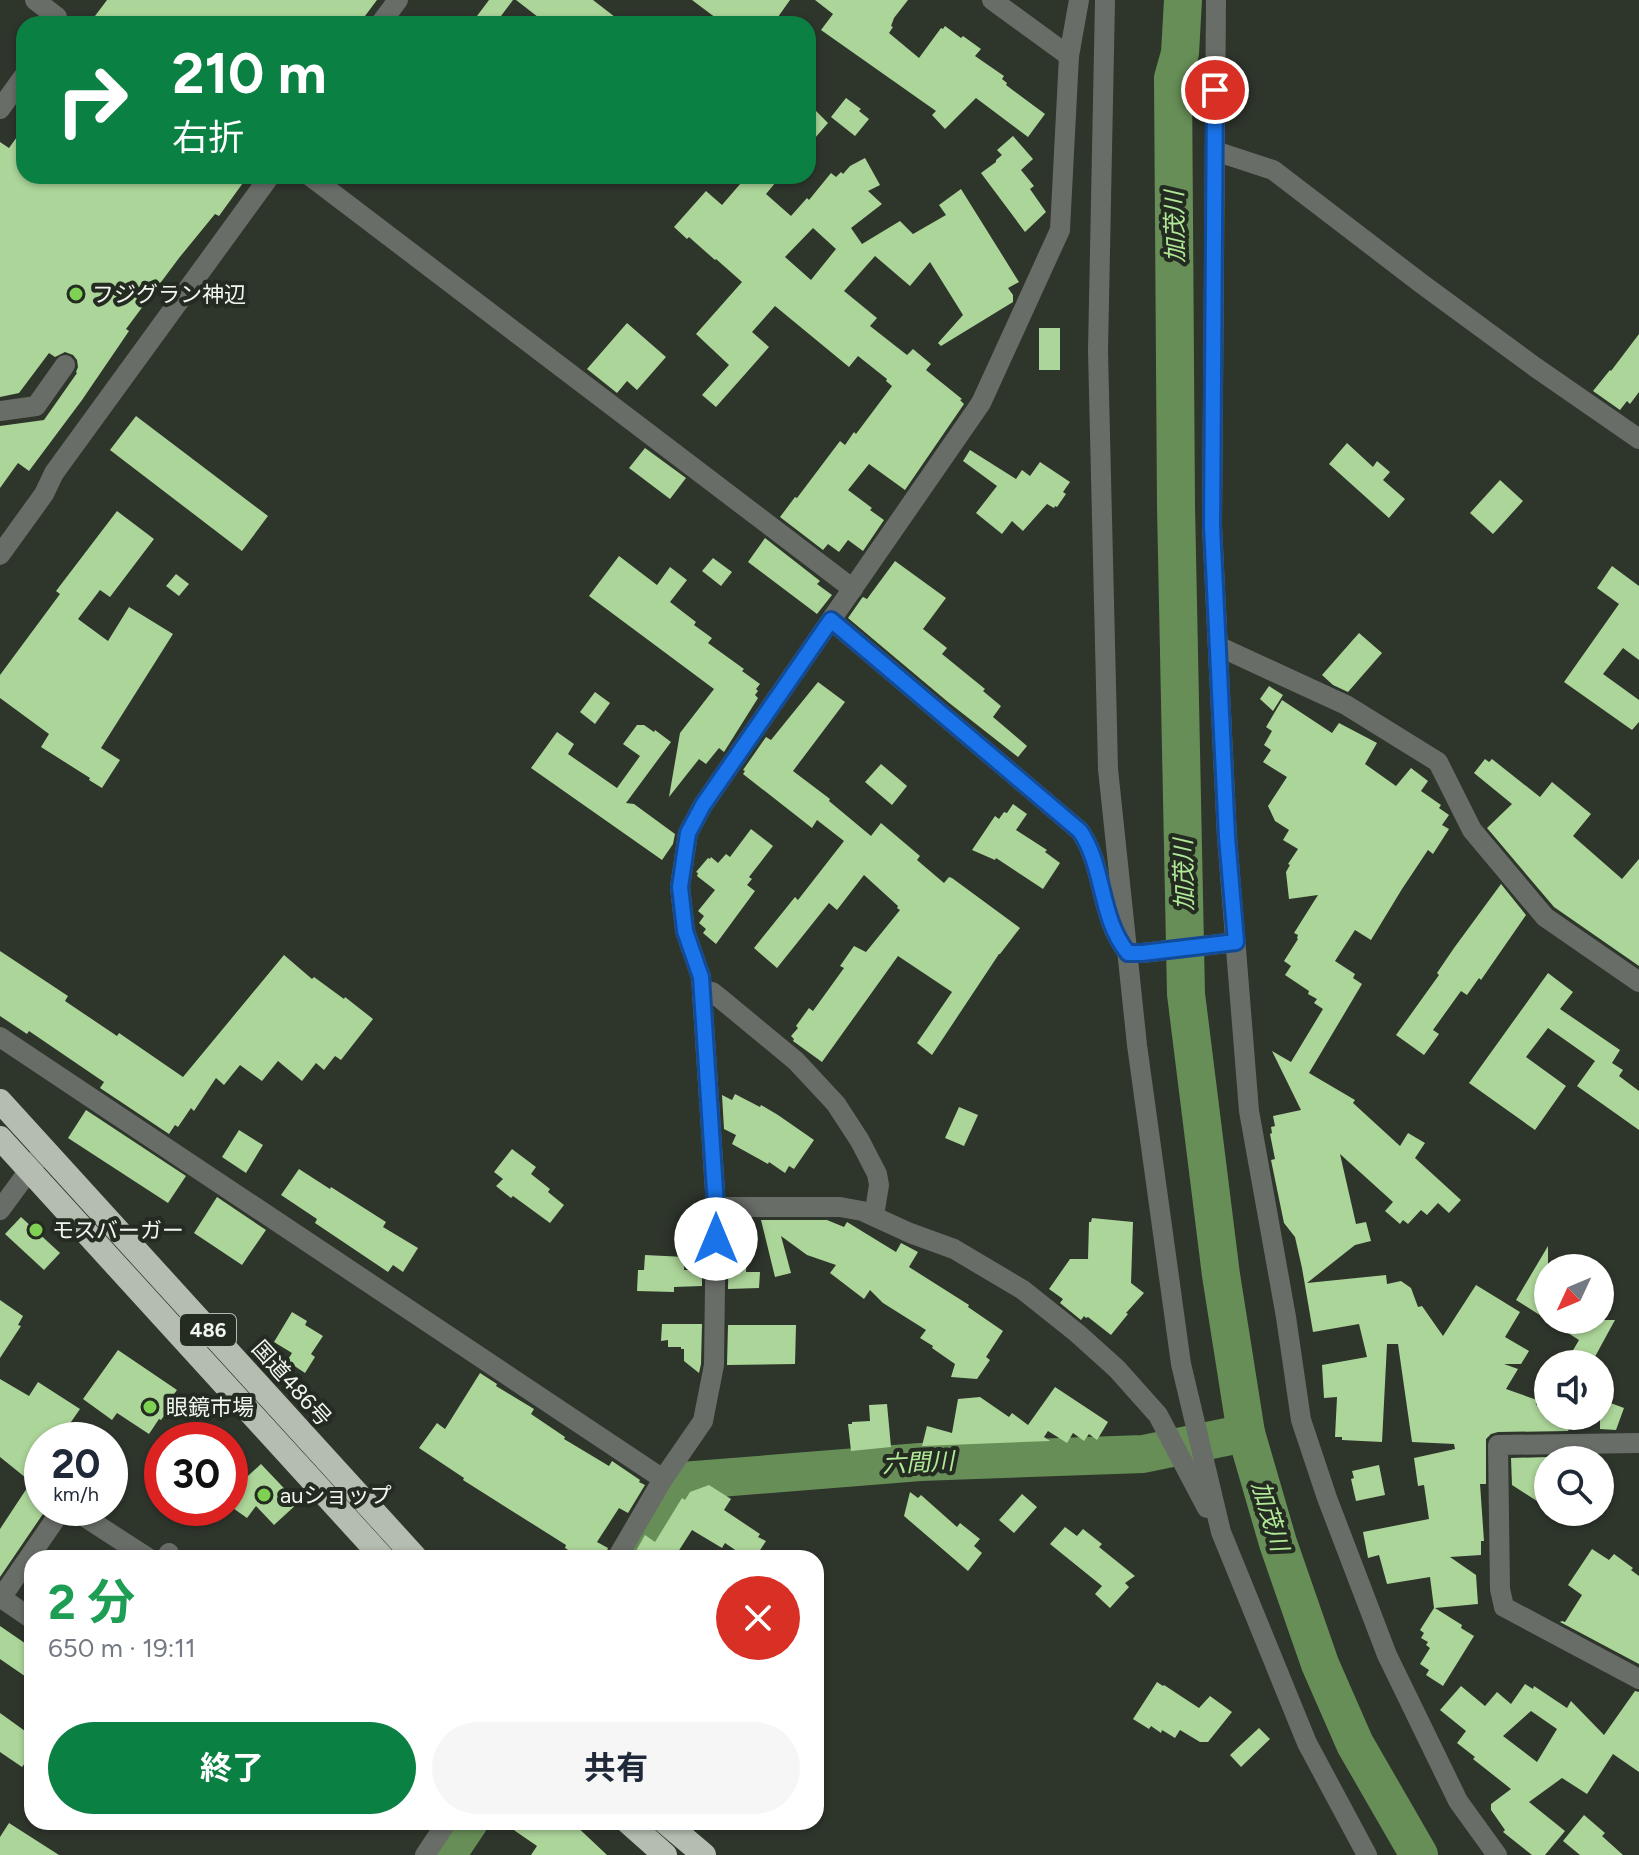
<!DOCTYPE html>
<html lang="ja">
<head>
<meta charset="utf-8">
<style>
  :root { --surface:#fff; --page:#f6f6f7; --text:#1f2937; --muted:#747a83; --accent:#0b8043 }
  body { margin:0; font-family:Figtree,"Noto Sans JP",sans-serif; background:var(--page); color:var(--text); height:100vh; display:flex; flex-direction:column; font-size:30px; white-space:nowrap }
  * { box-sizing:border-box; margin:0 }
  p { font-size:26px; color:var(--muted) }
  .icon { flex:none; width:44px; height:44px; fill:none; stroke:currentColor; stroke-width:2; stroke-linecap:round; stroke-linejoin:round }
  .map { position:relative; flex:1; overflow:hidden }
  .side { position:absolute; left:24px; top:1550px; width:800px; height:280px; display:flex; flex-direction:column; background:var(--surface); border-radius:24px; box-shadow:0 2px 6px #0004 }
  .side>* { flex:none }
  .hud { position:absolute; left:16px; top:16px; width:800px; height:168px; border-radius:24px; box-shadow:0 2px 6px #0004; background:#0b8043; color:#fff; overflow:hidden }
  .needle { width:52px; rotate:226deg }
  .fabs { position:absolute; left:1534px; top:1254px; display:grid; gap:16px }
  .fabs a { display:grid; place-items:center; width:80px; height:80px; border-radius:50%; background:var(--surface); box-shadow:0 2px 6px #0004; font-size:40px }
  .speed { position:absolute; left:24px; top:1422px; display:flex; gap:16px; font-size:40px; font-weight:700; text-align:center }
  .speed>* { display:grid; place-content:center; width:104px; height:104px; border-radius:50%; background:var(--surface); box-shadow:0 2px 6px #0004; line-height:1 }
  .speed small { font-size:20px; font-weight:400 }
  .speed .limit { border:12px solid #d22; background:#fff; color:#111 }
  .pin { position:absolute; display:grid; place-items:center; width:68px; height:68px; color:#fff; margin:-34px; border:4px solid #fff; border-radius:50%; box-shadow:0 2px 8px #0007 }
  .me { position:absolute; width:88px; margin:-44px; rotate:0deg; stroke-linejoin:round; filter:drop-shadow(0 0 6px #0008) }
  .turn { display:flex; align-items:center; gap:28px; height:168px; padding:0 24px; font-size:36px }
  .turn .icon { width:104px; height:104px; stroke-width:2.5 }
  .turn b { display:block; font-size:56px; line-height:68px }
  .round { display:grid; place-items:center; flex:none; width:84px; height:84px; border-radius:42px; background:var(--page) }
  .overview { display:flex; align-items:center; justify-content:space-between; height:136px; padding:0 24px }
  h1 { font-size:48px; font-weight:700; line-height:60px; color:#1e9e55 }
  .cta { display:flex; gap:16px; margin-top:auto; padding:16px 24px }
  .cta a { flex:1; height:92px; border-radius:48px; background:var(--accent); color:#fff; font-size:32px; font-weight:700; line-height:92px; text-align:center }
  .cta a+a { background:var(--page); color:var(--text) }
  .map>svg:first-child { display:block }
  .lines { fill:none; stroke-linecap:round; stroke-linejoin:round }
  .river { stroke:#678e56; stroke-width:38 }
  .building { fill:#acd599; fill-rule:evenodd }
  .minor { stroke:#696d68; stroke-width:20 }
  .highway { stroke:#b4bdb0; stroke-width:24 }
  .route-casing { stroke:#114b97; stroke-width:20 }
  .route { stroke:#1a73e8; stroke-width:14 }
  .poi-dot { fill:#7ed153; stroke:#242b21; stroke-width:3 }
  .labels { text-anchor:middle; stroke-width:8; stroke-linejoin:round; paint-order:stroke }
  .shield { fill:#242b21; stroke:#b4b9b2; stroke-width:2 }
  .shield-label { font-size:20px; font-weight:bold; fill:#f2f6f0 }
  .poi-label { font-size:22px; fill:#f2f6f0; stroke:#242b21; text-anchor:start }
  .street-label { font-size:22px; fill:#f2f6f0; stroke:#242b21 }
  .water-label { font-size:24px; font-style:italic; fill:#b1e998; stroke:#242b21 }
</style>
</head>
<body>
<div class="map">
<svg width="1639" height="1855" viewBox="0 0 1639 1855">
  <rect width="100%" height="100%" fill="#2e352b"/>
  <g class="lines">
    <g class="river">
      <polyline points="1183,0 1180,53 1173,78 1176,506 1186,994 1221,1275 1246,1433 1278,1543 1320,1664 1355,1744 1419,1855"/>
      <polyline points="630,1558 682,1481 920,1462 1143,1454 1246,1433"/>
      <polyline points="447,1855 469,1822"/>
    </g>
  </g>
  <g class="building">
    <polygon points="107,0 377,0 359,24 89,24"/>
    <polygon points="489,0 513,0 495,24 471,24"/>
    <polygon points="516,0 593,0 624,24 547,24"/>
    <polygon points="692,0 790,0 773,24 724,24"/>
    <polygon points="815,0 908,0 894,18 891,26 893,27 889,33 919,58 941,28 943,29 945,26 961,38 963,36 981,49 975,56 1004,76 1002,79 1007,83 1006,85 1045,114 1028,137 976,98 945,129 932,115 936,111 821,30 833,14"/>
    <polygon points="846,98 861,109 859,111 869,119 855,136 831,117"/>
    <polygon points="808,103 828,123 808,146"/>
    <polygon points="24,127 24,176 248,176 219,216 215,214 179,258 126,329 129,331 82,400 29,471 18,463 0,488 0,426 44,420 77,373 76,372 78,367 77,360 73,355 65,352 55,357 49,353 19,393 0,397 0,142 9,148"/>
    <polygon points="1013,136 1033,159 1021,170 1034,186 1030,189 1046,212 1025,232 981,173 996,162 996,160 1002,155 997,150"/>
    <path d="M 865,158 L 880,185 L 868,191 L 882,204 L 851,228 L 862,244 L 900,221 L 913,234 L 946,215 L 939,205 L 961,189 L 1019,282 L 1008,288 L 1013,295 L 1013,302 L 941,346 L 938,343 L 963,315 L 930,262 L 910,286 L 875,256 L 844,291 L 877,318 L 870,326 L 907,355 L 913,349 L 931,364 L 926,370 L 962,399 L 960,400 L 964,404 L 905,490 L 869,464 L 848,490 L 872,508 L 870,510 L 884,520 L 863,551 L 848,540 L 839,552 L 828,544 L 823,550 L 780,517 L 795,497 L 797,498 L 840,441 L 845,445 L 854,432 L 856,434 L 892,386 L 886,381 L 887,379 L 858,356 L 849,367 L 775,306 L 752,332 L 769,347 L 716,407 L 702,395 L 729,365 L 696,334 L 742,282 L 716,259 L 715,260 L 689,237 L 687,239 L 674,227 L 706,191 L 722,205 L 747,176 L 781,176 L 766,194 L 791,216 L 807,198 L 809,200 L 831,173 L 836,177 L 841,172 L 843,174 L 850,166 ZM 813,228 L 836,249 L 811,280 L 785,257 Z"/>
    <polygon points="627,323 666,357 637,390 627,381 617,393 587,369"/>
    <rect x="1039" y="328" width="21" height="42"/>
    <polygon points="1639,334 1639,392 1630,404 1627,401 1620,410 1593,391 1610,370 1611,371"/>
    <polygon points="136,416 268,516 242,551 110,450"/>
    <polygon points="1347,443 1373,467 1377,461 1390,472 1383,480 1405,499 1389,518 1329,464"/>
    <polygon points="645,448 686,478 670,499 629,468"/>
    <polygon points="970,450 1016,479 1022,470 1030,476 1040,462 1070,482 1063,492 1066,494 1057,507 1055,506 1054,508 1047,504 1023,531 1012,521 1002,534 976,513 997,486 963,461"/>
    <polygon points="1500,480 1523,501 1493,534 1470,513"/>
    <polygon points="117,511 154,539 110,597 100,590 78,619 108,641 129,607 173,634 101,748 120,760 102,788 89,780 90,778 41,747 49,734 0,698 0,675 60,594 56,591"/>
    <polygon points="765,538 820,581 817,584 832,595 817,614 748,562"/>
    <polygon points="619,556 657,585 670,567 687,580 670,602 696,622 694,625 712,638 708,643 744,669 742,671 760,684 756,689 758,691 755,695 758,698 724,752 719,748 706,764 699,759 669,797 680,733 714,689 589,596"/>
    <polygon points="713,558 732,572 721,586 702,571"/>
    <polygon points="895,561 946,598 923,629 947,648 942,654 985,689 983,691 1001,706 993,717 1027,746 1018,757 948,702 848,618 862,598 863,597 867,599"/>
    <polygon points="1612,566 1639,586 1639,660 1623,648 1603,674 1639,700 1639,722 1632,730 1564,682 1619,604 1597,588"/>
    <polygon points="176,574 189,584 179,596 166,586"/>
    <polygon points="1359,633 1382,653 1348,692 1333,685 1322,675"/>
    <polygon points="818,682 845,702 793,771 830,799 829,801 871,836 881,823 920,856 917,860 944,883 949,877 952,878 1020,928 1000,954 999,954 932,1055 917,1043 952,992 898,956 822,1062 793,1041 794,1039 791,1036 798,1028 796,1026 809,1008 813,1011 844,968 840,966 854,946 866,952 900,910 897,908 898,906 864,875 837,910 829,903 777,968 754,948 795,897 798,900 844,841 817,820 812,828 743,774 745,771 743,770 766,737 771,740"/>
    <polygon points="1269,686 1283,695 1273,711 1260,699"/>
    <polygon points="595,692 610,703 595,724 580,712"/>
    <polygon points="1282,700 1332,733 1339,723 1377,743 1365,764 1396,786 1411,768 1428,781 1421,791 1441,805 1439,808 1449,815 1442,825 1449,829 1433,854 1428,850 1402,889 1371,940 1355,930 1335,961 1355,974 1353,978 1362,984 1309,1073 1355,1100 1353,1103 1400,1146 1408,1133 1425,1143 1415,1158 1461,1200 1449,1213 1438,1203 1427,1215 1421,1210 1408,1224 1403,1220 1400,1224 1385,1211 1393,1202 1340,1154 1356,1224 1366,1222 1371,1241 1355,1245 1307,1283 1386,1275 1387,1284 1401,1281 1411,1288 1418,1307 1422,1306 1443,1336 1476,1285 1520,1312 1505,1337 1529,1351 1521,1364 1504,1364 1518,1369 1506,1389 1537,1400 1536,1405 1548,1410 1548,1416 1575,1416 1568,1431 1498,1432 1491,1434 1486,1439 1486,1484 1480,1484 1484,1541 1481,1541 1481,1555 1450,1557 1476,1575 1478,1604 1435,1608 1462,1625 1461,1628 1474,1636 1443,1686 1426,1675 1429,1670 1420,1664 1430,1648 1426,1645 1428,1642 1421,1638 1424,1633 1420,1630 1434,1608 1430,1577 1387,1584 1379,1555 1368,1558 1363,1532 1429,1519 1424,1485 1418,1486 1414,1458 1455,1449 1454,1444 1412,1442 1398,1344 1387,1344 1382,1442 1342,1440 1342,1437 1335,1437 1337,1397 1324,1398 1322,1365 1367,1357 1359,1324 1313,1332 1302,1268 1295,1237 1284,1223 1271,1160 1275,1159 1270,1134 1272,1133 1271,1127 1275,1126 1273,1116 1301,1110 1272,1051 1291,1062 1323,1009 1314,1003 1317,999 1308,994 1309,991 1285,975 1291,966 1284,961 1298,939 1297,938 1298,935 1294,933 1318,895 1289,899 1286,872 1290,865 1288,864 1298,849 1283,840 1289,830 1275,821 1268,806 1287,777 1263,762 1271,750 1264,745 1272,731 1266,727"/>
    <polygon points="637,725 644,725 654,732 655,730 671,742 626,803 634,804 675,834 673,844 662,860 531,768 557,732 574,744 568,754 617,788 640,756 623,744"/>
    <polygon points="1485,759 1489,762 1492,759 1540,797 1552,782 1591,814 1573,836 1622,879 1639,859 1639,966 1554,907 1487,828 1512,804 1474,773"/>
    <polygon points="881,764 907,786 892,805 865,782"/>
    <polygon points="1013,804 1027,814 1016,830 1047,850 1045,852 1060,863 1043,889 996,858 995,860 972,850 995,816 999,819 1004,812 1007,813"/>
    <polygon points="751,829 773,846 749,877 752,879 747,885 755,891 716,944 703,933 706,929 699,923 704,916 698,911 715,890 697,876 698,873 696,872 708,858 710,859 711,857 718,863 726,854 730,857"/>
    <polygon points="1501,884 1526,915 1481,980 1479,978 1467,995 1461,991 1433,1030 1439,1034 1424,1055 1396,1035 1439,975 1437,973 1454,948"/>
    <polygon points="0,951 68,996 65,1001 117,1036 119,1033 183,1077 284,955 312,979 314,977 344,999 345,997 373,1019 341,1060 335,1056 324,1070 316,1063 302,1081 278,1061 262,1081 240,1065 224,1085 216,1078 194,1111 191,1108 178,1127 175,1125 169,1134 100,1088 104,1082 98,1078 29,1031 27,1034 0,1016"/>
    <polygon points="1548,973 1573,992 1560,1009 1620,1050 1612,1063 1623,1070 1619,1076 1639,1091 1639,1130 1577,1086 1595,1061 1548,1028 1526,1057 1566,1086 1535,1130 1469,1083"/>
    <polygon points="735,1094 760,1107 761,1105 778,1115 814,1140 794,1169 789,1166 785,1173 769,1162 768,1164 732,1144 736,1135 724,1129 722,1095 732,1100"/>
    <polygon points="959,1107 978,1115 964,1146 945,1138"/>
    <polygon points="86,1110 186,1176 168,1203 68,1138"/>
    <polygon points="239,1130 263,1145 246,1173 222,1157"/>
    <polygon points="512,1149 536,1167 531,1174 550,1189 548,1192 564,1205 550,1223 513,1196 511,1198 496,1186 503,1179 494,1172"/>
    <polygon points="299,1169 330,1189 331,1187 386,1222 383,1227 418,1248 403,1272 393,1265 388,1272 315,1223 317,1219 281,1195"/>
    <polygon points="217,1197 266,1230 242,1265 194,1233"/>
    <polygon points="21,1217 60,1253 44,1270 5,1234"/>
    <polygon points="1092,1218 1133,1222 1131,1283 1144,1293 1126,1313 1128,1314 1111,1335 1088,1317 1086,1318 1084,1316 1081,1320 1060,1303 1063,1299 1049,1289 1070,1259 1088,1259 1089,1222 1091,1222"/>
    <polygon points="761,1220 827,1220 844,1227 847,1222 896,1252 901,1243 918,1252 909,1267 969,1305 968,1307 1003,1331 986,1357 990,1360 977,1379 951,1377 955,1364 932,1348 933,1346 920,1338 926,1330 883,1303 870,1290 864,1299 830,1273 836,1265 807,1255 781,1236 791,1273 775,1277"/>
    <polygon points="729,1224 748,1225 746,1272 760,1272 759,1288 728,1289"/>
    <polygon points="1548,1246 1548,1320 1615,1320 1591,1364 1565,1364 1579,1340 1516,1300"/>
    <polygon points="645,1255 685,1257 684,1270 702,1270 702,1286 674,1287 674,1292 637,1291 638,1270 644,1270"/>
    <polygon points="0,1300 23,1316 18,1325 21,1326 0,1358"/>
    <polygon points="292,1312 307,1321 305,1325 323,1336 311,1354 315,1357 305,1373 287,1361 292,1353 274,1342"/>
    <polygon points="662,1324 702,1324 701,1364 699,1373 684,1361 684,1349 681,1349 681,1347 668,1347 668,1340 661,1341"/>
    <polygon points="728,1325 796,1325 795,1364 727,1365"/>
    <polygon points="118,1350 177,1390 168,1402 172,1405 161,1420 159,1419 149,1434 117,1413 112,1420 83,1399"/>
    <polygon points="480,1373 497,1384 496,1386 534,1409 531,1414 565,1437 564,1439 609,1466 612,1461 640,1480 639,1482 645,1485 628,1513 619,1508 597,1542 608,1548 604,1558 581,1558 565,1548 566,1545 463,1480 464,1478 419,1448 437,1423 445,1429"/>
    <polygon points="0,1379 29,1396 38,1382 80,1409 62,1435 56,1432 50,1440 42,1440 42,1508 47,1508 0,1577 0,1529 31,1482 0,1457"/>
    <polygon points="1055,1387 1108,1422 1097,1440 1089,1434 1084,1441 1073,1433 1067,1443 1048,1431 1044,1437 1050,1441 922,1446 927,1426 952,1433 958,1399 980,1397 1009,1417 1012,1413 1028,1425"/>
    <polygon points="1600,1399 1624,1408 1616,1430 1600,1429"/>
    <polygon points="887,1404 891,1447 851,1451 848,1424 852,1424 852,1422 870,1421 869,1405"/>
    <polygon points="1548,1457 1548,1508 1512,1485 1511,1458"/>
    <polygon points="261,1464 298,1503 274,1525 256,1506 247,1518 230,1506 230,1499 239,1487 237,1486"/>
    <polygon points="1379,1465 1385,1495 1356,1501 1351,1479 1354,1478 1352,1471"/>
    <polygon points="709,1485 731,1499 724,1510 760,1534 758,1537 766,1541 755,1558 747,1558 725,1543 722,1548 692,1530 676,1555 681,1558 632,1558 645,1535 655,1542 682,1498 685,1500 690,1492"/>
    <polygon points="910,1492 918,1498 921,1495 957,1527 960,1523 980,1539 974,1546 982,1553 968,1571 904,1516"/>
    <polygon points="1022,1494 1037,1507 1014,1533 999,1520"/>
    <polygon points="1065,1527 1077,1536 1083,1529 1102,1544 1099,1547 1135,1576 1125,1583 1129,1587 1110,1608 1095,1594 1102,1586 1050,1544"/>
    <polygon points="1592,1549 1609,1560 1614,1554 1633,1568 1631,1570 1639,1576 1639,1664 1560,1622 1562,1621 1565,1622 1582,1595 1568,1585"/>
    <polygon points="0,1626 32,1648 32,1681 0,1659"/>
    <polygon points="1157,1682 1163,1686 1164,1685 1199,1708 1210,1696 1232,1712 1208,1742 1200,1742 1180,1730 1175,1738 1162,1730 1161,1733 1151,1726 1149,1729 1133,1719"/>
    <path d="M 1525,1684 L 1533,1689 L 1534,1686 L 1567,1708 L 1571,1701 L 1604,1735 L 1635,1691 L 1639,1692 L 1639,1772 L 1613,1754 L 1587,1794 L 1562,1778 L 1529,1802 L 1565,1831 L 1545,1855 L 1532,1855 L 1503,1832 L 1505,1830 L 1491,1810 L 1491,1804 L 1511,1789 L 1473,1759 L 1475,1757 L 1457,1743 L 1466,1731 L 1440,1710 L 1461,1686 L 1485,1706 L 1497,1692 L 1511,1704 ZM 1531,1711 L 1557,1729 L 1537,1762 L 1503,1736 Z"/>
    <polygon points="0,1713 32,1736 32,1754 22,1767 0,1752"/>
    <polygon points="1259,1728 1270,1739 1241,1767 1230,1755"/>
    <polygon points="1584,1815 1605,1833 1602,1836 1623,1855 1580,1855 1563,1841"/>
    <polygon points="502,1822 572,1822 607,1855 531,1855 537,1846"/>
    <polygon points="9,1823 59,1855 0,1855 0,1837"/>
  </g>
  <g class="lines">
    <g class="minor">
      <polyline points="35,0 57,17 58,24"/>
      <polyline points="992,0 1069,56"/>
      <polyline points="1105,0 1098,351 1108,769 1137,1045 1181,1364 1221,1532 1307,1743 1367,1855"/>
      <polyline points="1216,0 1212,526 1227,837 1249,1111 1286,1317 1301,1420 1327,1498 1387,1655 1458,1801 1497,1855"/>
      <polyline points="380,24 398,0"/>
      <polyline points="0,109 24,76"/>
      <polyline points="1215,151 1273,170 1422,284 1535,367 1639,439"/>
      <polyline points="310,176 853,589"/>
      <polyline points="0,411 36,406 65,365"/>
      <polyline points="0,555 44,494 54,473 270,176"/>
      <path d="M 831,620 L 1080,831 C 1105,867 1099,918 1128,953 L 1142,953 L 1236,942"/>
      <polyline points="1218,646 1346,705 1438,762 1472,830 1545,917 1639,982"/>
      <polyline points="702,996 712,992 721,999 796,1061 836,1104 860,1141 877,1174 879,1185 874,1216"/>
      <polyline points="0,1037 663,1479"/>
      <polyline points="716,1207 840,1207 862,1211 910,1233 954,1249 1023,1290 1077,1333 1117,1369 1158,1415 1207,1508"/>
      <polyline points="0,1210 44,1150"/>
      <polyline points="1639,1443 1498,1445 1500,1589 1504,1607 1639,1679"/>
      <polyline points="71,1508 148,1558"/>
      <polyline points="166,1558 169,1553"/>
      <polyline points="617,1558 663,1479 703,1421 714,1365 716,1207 701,977 685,931 680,887 688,833 703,805 981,403 1060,230 1069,56 1079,0"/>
      <polyline points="0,1597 32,1619"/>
      <polyline points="1,1598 63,1508"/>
      <polyline points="425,1855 447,1822"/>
    </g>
    <g class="highway">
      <polyline points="0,1101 416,1558"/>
      <polyline points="0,1138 383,1558"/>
      <polyline points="628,1822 665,1855"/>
      <polyline points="665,1822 704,1855"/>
    </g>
  </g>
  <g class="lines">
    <defs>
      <path id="route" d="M 716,1239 L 716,1207 L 701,977 L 685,931 L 680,887 L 688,833 L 703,805 L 831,620 L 1080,831 C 1105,867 1099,918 1128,953 L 1142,953 L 1236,942 L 1227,837 L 1212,526 L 1215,90"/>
    </defs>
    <use href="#route" class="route-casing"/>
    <use href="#route" class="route"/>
  </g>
  <g class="poi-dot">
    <circle cx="76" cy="294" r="8"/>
    <circle cx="36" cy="1230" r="8"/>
    <circle cx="150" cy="1407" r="8"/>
    <circle cx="264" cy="1495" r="8"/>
  </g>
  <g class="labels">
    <rect class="shield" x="180" y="1314" width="56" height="32" rx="6"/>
    <g class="shield-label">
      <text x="208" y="1337">486</text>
    </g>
    <g class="poi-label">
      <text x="92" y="302">フジグラン神辺</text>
      <text x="52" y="1238">モスバーガー</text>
      <text x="166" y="1415">眼鏡市場</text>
      <text x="280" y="1503">auショップ</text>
    </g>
    <g class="street-label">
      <text transform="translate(292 1383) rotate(48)" y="8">国道486号</text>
    </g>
    <g class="water-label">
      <text transform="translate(1175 227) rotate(-91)" y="8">加茂川</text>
      <text transform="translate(1184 875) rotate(-91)" y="8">加茂川</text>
      <text transform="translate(918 1463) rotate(-3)" y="8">六間川</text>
      <text transform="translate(1270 1516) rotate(73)" y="8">加茂川</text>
    </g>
  </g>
</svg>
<div class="fabs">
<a><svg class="needle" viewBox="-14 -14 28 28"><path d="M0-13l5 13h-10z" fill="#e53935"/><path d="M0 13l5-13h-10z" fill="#747a83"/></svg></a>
<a><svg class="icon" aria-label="sound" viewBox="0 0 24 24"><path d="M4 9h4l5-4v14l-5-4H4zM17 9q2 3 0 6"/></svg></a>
<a><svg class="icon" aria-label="search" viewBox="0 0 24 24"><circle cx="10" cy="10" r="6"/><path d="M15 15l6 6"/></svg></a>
</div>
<div class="speed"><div>20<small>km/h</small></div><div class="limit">30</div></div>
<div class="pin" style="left:1215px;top:90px;background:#d93025"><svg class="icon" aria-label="arrive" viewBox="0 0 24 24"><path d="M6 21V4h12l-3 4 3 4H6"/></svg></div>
<svg class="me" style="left:716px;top:1239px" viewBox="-20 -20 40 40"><circle r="19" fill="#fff"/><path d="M0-13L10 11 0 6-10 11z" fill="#1a73e8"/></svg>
<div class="hud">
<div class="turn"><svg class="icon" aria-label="right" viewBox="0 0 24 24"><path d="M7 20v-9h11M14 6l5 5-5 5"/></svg><div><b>210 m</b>右折</div></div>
</div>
<section class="side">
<div class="overview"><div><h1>2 分</h1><p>650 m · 19:11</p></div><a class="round" style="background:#d93025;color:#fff"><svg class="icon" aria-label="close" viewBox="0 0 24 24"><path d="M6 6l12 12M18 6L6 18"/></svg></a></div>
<div class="cta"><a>終了</a><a>共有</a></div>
</section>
</div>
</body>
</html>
